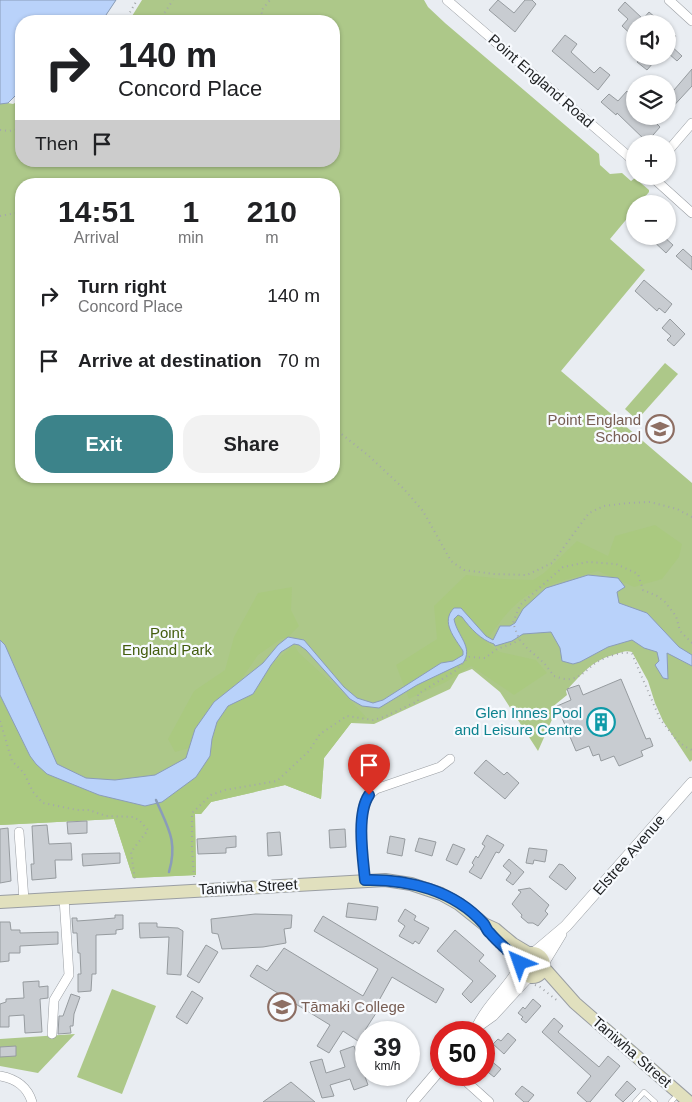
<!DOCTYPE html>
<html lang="en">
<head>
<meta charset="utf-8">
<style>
  :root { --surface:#fff; --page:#f2f2f2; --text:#202124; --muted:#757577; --accent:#3c838a }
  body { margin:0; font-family:Arial,sans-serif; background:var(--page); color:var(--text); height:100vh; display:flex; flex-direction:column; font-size:19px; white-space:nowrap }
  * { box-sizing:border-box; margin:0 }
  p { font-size:16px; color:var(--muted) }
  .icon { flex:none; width:28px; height:28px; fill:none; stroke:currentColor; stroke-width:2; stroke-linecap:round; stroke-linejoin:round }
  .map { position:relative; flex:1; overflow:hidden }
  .panel { position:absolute; left:15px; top:178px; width:325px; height:305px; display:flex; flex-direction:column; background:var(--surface); border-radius:20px; box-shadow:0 1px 4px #0004 }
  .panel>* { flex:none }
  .banner { position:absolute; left:15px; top:15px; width:325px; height:152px; border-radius:20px; box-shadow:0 1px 4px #0004; background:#fff; color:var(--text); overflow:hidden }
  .tools { position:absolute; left:626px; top:15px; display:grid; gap:10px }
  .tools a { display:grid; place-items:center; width:50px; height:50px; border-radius:50%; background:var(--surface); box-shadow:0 1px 4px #0004; font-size:25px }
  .speed { position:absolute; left:355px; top:1021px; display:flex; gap:10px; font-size:25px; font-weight:700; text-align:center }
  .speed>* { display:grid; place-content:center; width:65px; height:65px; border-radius:50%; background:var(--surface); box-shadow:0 1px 4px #0004; line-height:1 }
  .speed small { font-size:12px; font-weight:400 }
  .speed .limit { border:8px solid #d22; background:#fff; color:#111 }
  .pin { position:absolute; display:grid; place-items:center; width:42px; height:42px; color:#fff; margin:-51px -21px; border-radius:50% 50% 50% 0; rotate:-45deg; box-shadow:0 0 5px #0007 }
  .pin .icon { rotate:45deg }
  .me { position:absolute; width:55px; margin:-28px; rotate:317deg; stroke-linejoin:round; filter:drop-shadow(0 0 4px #0008) }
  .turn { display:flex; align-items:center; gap:18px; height:105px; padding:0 20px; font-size:22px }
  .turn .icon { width:65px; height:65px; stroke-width:2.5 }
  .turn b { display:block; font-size:35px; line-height:42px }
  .then { display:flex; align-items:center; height:48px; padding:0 20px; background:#0003; gap:10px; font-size:19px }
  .eta { display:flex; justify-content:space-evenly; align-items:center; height:85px; text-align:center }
  .eta b { font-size:30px; font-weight:800; line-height:35px }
  .cta { display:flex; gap:10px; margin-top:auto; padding:10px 20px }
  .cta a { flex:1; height:58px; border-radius:20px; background:var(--accent); color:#fff; font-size:20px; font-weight:800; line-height:58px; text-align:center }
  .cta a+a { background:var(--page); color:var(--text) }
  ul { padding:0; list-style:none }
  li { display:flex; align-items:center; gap:15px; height:65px; padding:0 20px }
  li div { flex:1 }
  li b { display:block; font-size:19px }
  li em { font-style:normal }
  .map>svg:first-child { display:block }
  .green { fill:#adc889; fill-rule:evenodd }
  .forest { fill:#aac980 }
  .water { fill:#b9d2fa; stroke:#8a9cb9 }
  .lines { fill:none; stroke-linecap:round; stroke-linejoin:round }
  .stream { stroke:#8a9cb9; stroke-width:2.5 }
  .building { fill:#c8ccd1; stroke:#969b9f }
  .service-casing { stroke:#9a9ea3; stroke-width:5.5 }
  .minor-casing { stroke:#9a9ea3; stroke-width:10 }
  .tertiary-casing { stroke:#9a9ea3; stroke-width:12 }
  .secondary-casing { stroke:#9a9ea3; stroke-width:14 }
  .path { stroke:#a4a7ab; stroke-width:2; stroke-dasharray:1 4; stroke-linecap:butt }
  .service { stroke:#fff; stroke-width:4.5 }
  .minor { stroke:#fff; stroke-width:9 }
  .tertiary { stroke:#fff; stroke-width:11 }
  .secondary { stroke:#e1e0be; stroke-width:12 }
  .route-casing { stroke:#114b97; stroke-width:12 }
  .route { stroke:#1a73e8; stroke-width:9 }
  .labels { text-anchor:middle; stroke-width:4.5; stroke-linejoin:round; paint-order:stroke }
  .street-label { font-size:15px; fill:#1d1f21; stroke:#f7fafe }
  .education-label { font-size:15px; fill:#785e54; stroke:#f7fafe; text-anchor:end }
  .park-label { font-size:15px; fill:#435d0e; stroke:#f7fafe }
  .culture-label { font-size:15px; fill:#0d838f; stroke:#f7fafe; text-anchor:end }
</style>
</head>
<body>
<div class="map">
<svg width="692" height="1102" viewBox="0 0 692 1102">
  <rect width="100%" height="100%" fill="#e9edf2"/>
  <g class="green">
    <path d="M 0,0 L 116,0 L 102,21 L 21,21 L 21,90 L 17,91 L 8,103 L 13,104 L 21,100 L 21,161 L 334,161 L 334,21 L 129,21 L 142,0 L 424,0 L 428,7 L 445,23 L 599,154 L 600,165 L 610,174 L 622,173 L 631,181 L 635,178 L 649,190 L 649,192 L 639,204 L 635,204 L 635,209 L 610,239 L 645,270 L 561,371 L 692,483 L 692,760 L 690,762 L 663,721 L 655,703 L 648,681 L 632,652 C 625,650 621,653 613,655 C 591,661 581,675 566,691 L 567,695 L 551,708 L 554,715 L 538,751 L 500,692 L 472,669 L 459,674 L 450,689 L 374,724 L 351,723 L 324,758 L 321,799 L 285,785 L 211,802 L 201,814 L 195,814 L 196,875 L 133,878 L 114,819 L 0,825 ZM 21,184 L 334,184 L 334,476 L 21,476 Z"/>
    <polygon points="665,363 678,374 637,420 625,409"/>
    <polygon points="112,989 156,1006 122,1094 77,1077"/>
    <polygon points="75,1034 38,1073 0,1066 0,1039"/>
  </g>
  <g class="forest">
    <path d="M 655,525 L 682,544 L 679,557 L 662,579 L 634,587 L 598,571 C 573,578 541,584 521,600 C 506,612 496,627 486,642 L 500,652 L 536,660 L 547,673 L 514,695 L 471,666 L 446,682 L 409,699 L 396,665 L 437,639 L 434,606 L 466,575 L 503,579 L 533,580 L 544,573 L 577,541 L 608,556 L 615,536 Z"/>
    <polygon points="292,587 291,610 299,626 288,637 281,639 258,655 238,684 214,702 195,729 189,748 175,752 168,739 194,691 225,670 234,637 258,593"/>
    <polygon points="294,645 299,653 343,693 367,718 351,723 324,758 321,799 285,785 211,802 201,814 195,814 196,875 133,878 114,819 0,825 0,695 11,719 21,734 76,786 99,795 145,806 162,802 210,756 212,739 217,722 228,706 253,694 271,665"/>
  </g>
  <g class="water">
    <polygon points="0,0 116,0 102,21 21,21 21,90 8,103 0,104"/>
    <path d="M 588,575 L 618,578 L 625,587 L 617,592 L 619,603 L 647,613 L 679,647 L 692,655 L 692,666 L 667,653 L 668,679 L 663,678 L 655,665 L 659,661 L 657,652 L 644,648 L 632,640 L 608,647 L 580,662 L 573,664 L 562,661 L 560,648 L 551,632 L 523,634 L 512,641 L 495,646 L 494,644 C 481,640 470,628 462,617 L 458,615 L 454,619 C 457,636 474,647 463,663 L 417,685 L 379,708 L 362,706 L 350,699 L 306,650 L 299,645 L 294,644 L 281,652 L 271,665 L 253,694 L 228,706 L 217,722 L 212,739 L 210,756 L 196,777 L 162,802 L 145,806 L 99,795 L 47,774 L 36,764 L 30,756 L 0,695 L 0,640 L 5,645 L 57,764 L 86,778 L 115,780 L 155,775 L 186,758 L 195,729 L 214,702 L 263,663 L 278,645 L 288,637 L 304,640 L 344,687 L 357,698 L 373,703 L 383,700 L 441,663 L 453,661 L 463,655 L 463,651 C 455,638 440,622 454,608 L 461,608 L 486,636 L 493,640 L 500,626 L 510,626 L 515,623 L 523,609 L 546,588 Z"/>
  </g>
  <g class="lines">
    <path class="stream" d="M 156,800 C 168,828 178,841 169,872"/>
  </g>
  <g class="building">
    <polygon points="498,0 514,13 525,0 532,0 536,4 515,32 489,10"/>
    <polygon points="625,2 643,19 649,12 663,24 635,24 635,38 622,26 628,19 618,10"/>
    <polygon points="668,29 676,36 669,44 682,56 677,61 668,53"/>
    <polygon points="565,35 577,44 571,52 594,73 600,67 610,75 598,90 552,51"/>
    <polygon points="642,56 659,56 647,70 637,62"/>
    <polygon points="692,69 692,86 668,112 668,97"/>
    <polygon points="627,91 632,96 628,100 635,106 635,116 664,116 657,124 660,127 647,142 617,113 616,115 601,102 609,94 618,101"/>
    <polygon points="648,236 663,236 673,245 666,253"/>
    <polygon points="683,249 692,257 692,270 676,256"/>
    <polygon points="644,280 672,304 665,313 659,308 657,311 635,291"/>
    <polygon points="670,319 685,334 674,346 667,340 671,336 662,328"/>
    <polygon points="621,679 646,739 650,738 653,746 641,751 643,756 619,766 614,756 601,761 599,754 593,756 589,746 576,751 557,706 571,700 567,689 579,685 583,695"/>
    <polygon points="486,760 504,775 507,772 519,783 505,799 474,773"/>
    <polygon points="87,821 87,833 68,834 67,822"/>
    <polygon points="47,825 49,844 71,843 72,860 55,860 56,878 32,880 31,864 34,864 32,826"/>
    <polygon points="8,828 11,881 0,883 0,829"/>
    <polygon points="345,829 346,847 330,848 329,830"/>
    <polygon points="280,832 282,855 268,856 267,833"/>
    <polygon points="487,835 504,845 499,853 496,852 481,879 469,872 474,865 472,863 476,856 478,858 485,846 482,844"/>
    <polygon points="236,836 236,847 226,848 226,853 198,854 197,839"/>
    <polygon points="390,836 405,839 402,856 387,853"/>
    <polygon points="419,838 436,842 432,856 415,851"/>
    <polygon points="453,844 465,849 457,865 446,860"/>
    <polygon points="529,848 547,850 545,862 534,860 533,864 526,863"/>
    <polygon points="120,853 120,863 83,866 82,854"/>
    <polygon points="509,859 524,872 513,885 506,880 511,873 503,866"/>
    <polygon points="559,864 563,865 576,878 566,890 549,877"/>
    <polygon points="530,888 549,905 545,911 548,914 538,926 533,923 528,923 521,917 522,915 512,904 521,892 518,890"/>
    <polygon points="348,903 378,907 376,920 346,917"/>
    <polygon points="405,909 416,916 414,920 429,928 419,944 415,941 413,944 399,936 405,926 398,921"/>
    <polygon points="255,914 292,915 291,928 284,929 286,943 263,947 222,949 218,934 212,933 211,919"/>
    <polygon points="115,915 123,915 123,929 116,930 116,934 96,935 96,974 92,974 91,991 78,992 78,974 81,974 80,953 78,953 77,933 73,933 72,918 77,918 77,921 91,920 115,918"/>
    <polygon points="323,916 444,989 436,1003 392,977 377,1004 380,1007 358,1041 343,1031 329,1053 317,1046 330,1025 250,976 257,965 267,971 284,948 363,996 378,969 314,931"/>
    <polygon points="0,922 10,922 11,930 20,930 20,933 58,932 58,944 20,946 20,953 9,953 9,961 0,962"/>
    <polygon points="139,923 157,923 157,927 178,928 183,931 181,975 167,974 169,937 140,938"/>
    <polygon points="455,930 484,955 479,961 496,976 471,1003 462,994 473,981 437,951"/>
    <polygon points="206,945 218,952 199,983 187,976"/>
    <polygon points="39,981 39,987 48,986 48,998 40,999 42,1032 25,1033 24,1015 9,1016 9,1027 0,1027 0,1004 6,1002 6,999 24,998 23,982"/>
    <polygon points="192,991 203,998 187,1024 176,1017"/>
    <polygon points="71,994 80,997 74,1014 73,1026 70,1026 71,1033 58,1034 59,1016 63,1016"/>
    <polygon points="533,999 541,1006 526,1023 521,1019 523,1017 518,1013 523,1007 525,1009"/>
    <polygon points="554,1018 563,1026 558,1032 599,1067 608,1056 620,1066 590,1102 587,1102 577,1093 591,1076 542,1032"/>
    <polygon points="508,1033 516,1040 504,1054 493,1044 498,1039 501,1041"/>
    <polygon points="16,1046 16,1056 0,1057 0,1047"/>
    <polygon points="354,1046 368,1085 354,1090 350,1079 330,1085 334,1096 322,1098 310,1062 322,1059 326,1073 345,1067 340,1051"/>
    <polygon points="484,1055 501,1069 494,1077 484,1069"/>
    <polygon points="627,1081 636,1089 623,1102 615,1095"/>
    <polygon points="291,1082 315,1102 263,1102"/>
    <polygon points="522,1086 534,1095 528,1102 524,1102 515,1094"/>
  </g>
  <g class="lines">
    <defs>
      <g id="service">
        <polyline points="635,1102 644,1092 655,1102"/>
        <polyline points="671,1102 678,1094"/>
      </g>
      <g id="minor">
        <polyline points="447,0 635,162"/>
        <polyline points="669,0 692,21"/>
        <polyline points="668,151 692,123"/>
        <polyline points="651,176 692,213"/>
        <polyline points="19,832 24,900"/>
        <path d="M 365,880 C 363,861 358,821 364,804 C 366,798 371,793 376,789 L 440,767 L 450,759"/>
        <polyline points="52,1034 54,1000 69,975 64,898"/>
        <polyline points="459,1075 489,1102"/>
        <path d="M 0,1076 C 16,1079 27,1086 32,1102"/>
      </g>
      <g id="tertiary">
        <polyline points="534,953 566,926 692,783"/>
        <polyline points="544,962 561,934"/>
        <path d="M 479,1024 C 490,1002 509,988 520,967"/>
        <polyline points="472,1032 479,1025 493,1015 528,977"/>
        <polyline points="412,1102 441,1068"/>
      </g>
      <g id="secondary">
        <polyline points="0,902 385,880 411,884 441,894 459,904 484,924 495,929 513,944 528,953"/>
        <circle cx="532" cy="965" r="12"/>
        <polyline points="544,968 575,1003 689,1102"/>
      </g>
    </defs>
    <use href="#service" class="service-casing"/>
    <use href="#minor" class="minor-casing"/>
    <use href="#tertiary" class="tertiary-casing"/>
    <use href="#secondary" class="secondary-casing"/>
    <g class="path">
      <polyline points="125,21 137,0"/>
      <polyline points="159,21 173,0"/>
      <polyline points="258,21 263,17 261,11 270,0"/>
      <polyline points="0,130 9,131 21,129"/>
      <polyline points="0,216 21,212"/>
      <polyline points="334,428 369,456 403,488 423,511 451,561 464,570 494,574 527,575 552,563 589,513 604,506 628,503 650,502 677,509 692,517"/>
      <path d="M 692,643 L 680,631 L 676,616 L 665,602 L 657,596 L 643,590 L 638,574 L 616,564 L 588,562 L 563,567 L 520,605 L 513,623 L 519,639 L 527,648 L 544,663 L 554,676 C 558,677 565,680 570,679 C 581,678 588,668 597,662 C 606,657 623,650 632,654 L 660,719 L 676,739 L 684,746 L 692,750"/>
      <polyline points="0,721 12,761 24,773 33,792 43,803 77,810 89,810 106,816 133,817 139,820 148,830 131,852 135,880"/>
      <polyline points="194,877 192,849 192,813 211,795 225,790 277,781 309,751 320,734 347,716 373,720 384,717 418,701 418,694 455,671 469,657 485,658 497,649 514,643 519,639"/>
      <polyline points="489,939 511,963"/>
      <polyline points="535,985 540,987 559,1002"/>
    </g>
    <use href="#service" class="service"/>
    <use href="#minor" class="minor"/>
    <use href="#tertiary" class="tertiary"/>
    <use href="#secondary" class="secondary"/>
  </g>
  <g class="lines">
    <defs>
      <path id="route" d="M 369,795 C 356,814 363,858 365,880 C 408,879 454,890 484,924 C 486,927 487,931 490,933 C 499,944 511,952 520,963"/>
    </defs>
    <use href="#route" class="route-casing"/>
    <use href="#route" class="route"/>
  </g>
  <defs>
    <symbol id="school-ring" viewBox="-11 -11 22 22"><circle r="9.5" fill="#f7fafe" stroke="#8d6e63" stroke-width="1.5"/><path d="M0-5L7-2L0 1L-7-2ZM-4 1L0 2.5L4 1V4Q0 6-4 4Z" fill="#8d6e63"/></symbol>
    <symbol id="building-ring" viewBox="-11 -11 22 22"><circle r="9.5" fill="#f7fafe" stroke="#0f9aa8" stroke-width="1.5"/><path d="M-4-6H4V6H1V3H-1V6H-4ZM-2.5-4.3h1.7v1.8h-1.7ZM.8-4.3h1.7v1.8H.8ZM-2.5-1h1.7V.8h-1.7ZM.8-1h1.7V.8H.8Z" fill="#0f9aa8"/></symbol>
  </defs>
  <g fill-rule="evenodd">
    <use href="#school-ring" x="644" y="413" width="32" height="32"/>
    <use href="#building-ring" x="585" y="706" width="32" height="32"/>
    <use href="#school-ring" x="266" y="991" width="32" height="32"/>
  </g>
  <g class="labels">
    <g class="street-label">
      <text transform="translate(541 81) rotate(41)" y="5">Point England Road</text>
      <text transform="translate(629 855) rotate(-49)" y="5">Elstree Avenue</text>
      <text transform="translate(248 887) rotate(-3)" y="5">Taniwha Street</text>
      <text transform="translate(632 1052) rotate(41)" y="5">Taniwha Street</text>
    </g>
    <g class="education-label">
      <text x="641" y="425">Point England<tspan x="641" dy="17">School</tspan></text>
      <text x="301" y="1012" text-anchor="start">Tāmaki College</text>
    </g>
    <g class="park-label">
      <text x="167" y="638">Point<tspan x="167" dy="17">England Park</tspan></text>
    </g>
    <g class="culture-label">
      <text x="582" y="718">Glen Innes Pool<tspan x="582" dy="17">and Leisure Centre</tspan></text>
    </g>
  </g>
</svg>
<div class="tools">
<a><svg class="icon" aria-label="sound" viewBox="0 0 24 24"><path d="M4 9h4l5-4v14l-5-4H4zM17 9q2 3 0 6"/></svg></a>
<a><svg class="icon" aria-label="layers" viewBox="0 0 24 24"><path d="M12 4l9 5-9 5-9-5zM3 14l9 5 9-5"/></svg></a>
<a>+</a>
<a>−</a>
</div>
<div class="speed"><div>39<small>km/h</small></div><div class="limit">50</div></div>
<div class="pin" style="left:369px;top:795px;background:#d93025"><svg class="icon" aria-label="arrive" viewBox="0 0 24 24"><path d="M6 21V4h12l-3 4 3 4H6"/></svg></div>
<svg class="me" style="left:520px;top:963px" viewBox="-20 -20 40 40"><path d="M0-17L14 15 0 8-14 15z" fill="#1a73e8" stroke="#fff" stroke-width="4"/></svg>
<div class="banner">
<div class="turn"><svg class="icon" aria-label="right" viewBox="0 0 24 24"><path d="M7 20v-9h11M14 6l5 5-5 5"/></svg><div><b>140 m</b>Concord Place</div></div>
<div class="then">Then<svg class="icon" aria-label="arrive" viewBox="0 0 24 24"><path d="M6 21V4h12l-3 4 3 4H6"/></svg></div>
</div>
<section class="panel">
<div class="eta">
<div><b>14:51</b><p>Arrival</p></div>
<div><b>1</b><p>min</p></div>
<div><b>210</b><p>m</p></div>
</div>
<ul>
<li><svg class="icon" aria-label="right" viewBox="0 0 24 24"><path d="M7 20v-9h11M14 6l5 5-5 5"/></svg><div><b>Turn right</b><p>Concord Place</p></div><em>140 m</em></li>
<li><svg class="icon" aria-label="arrive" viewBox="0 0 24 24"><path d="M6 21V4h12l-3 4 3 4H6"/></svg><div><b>Arrive at destination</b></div><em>70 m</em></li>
</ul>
<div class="cta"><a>Exit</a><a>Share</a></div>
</section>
</div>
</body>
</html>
